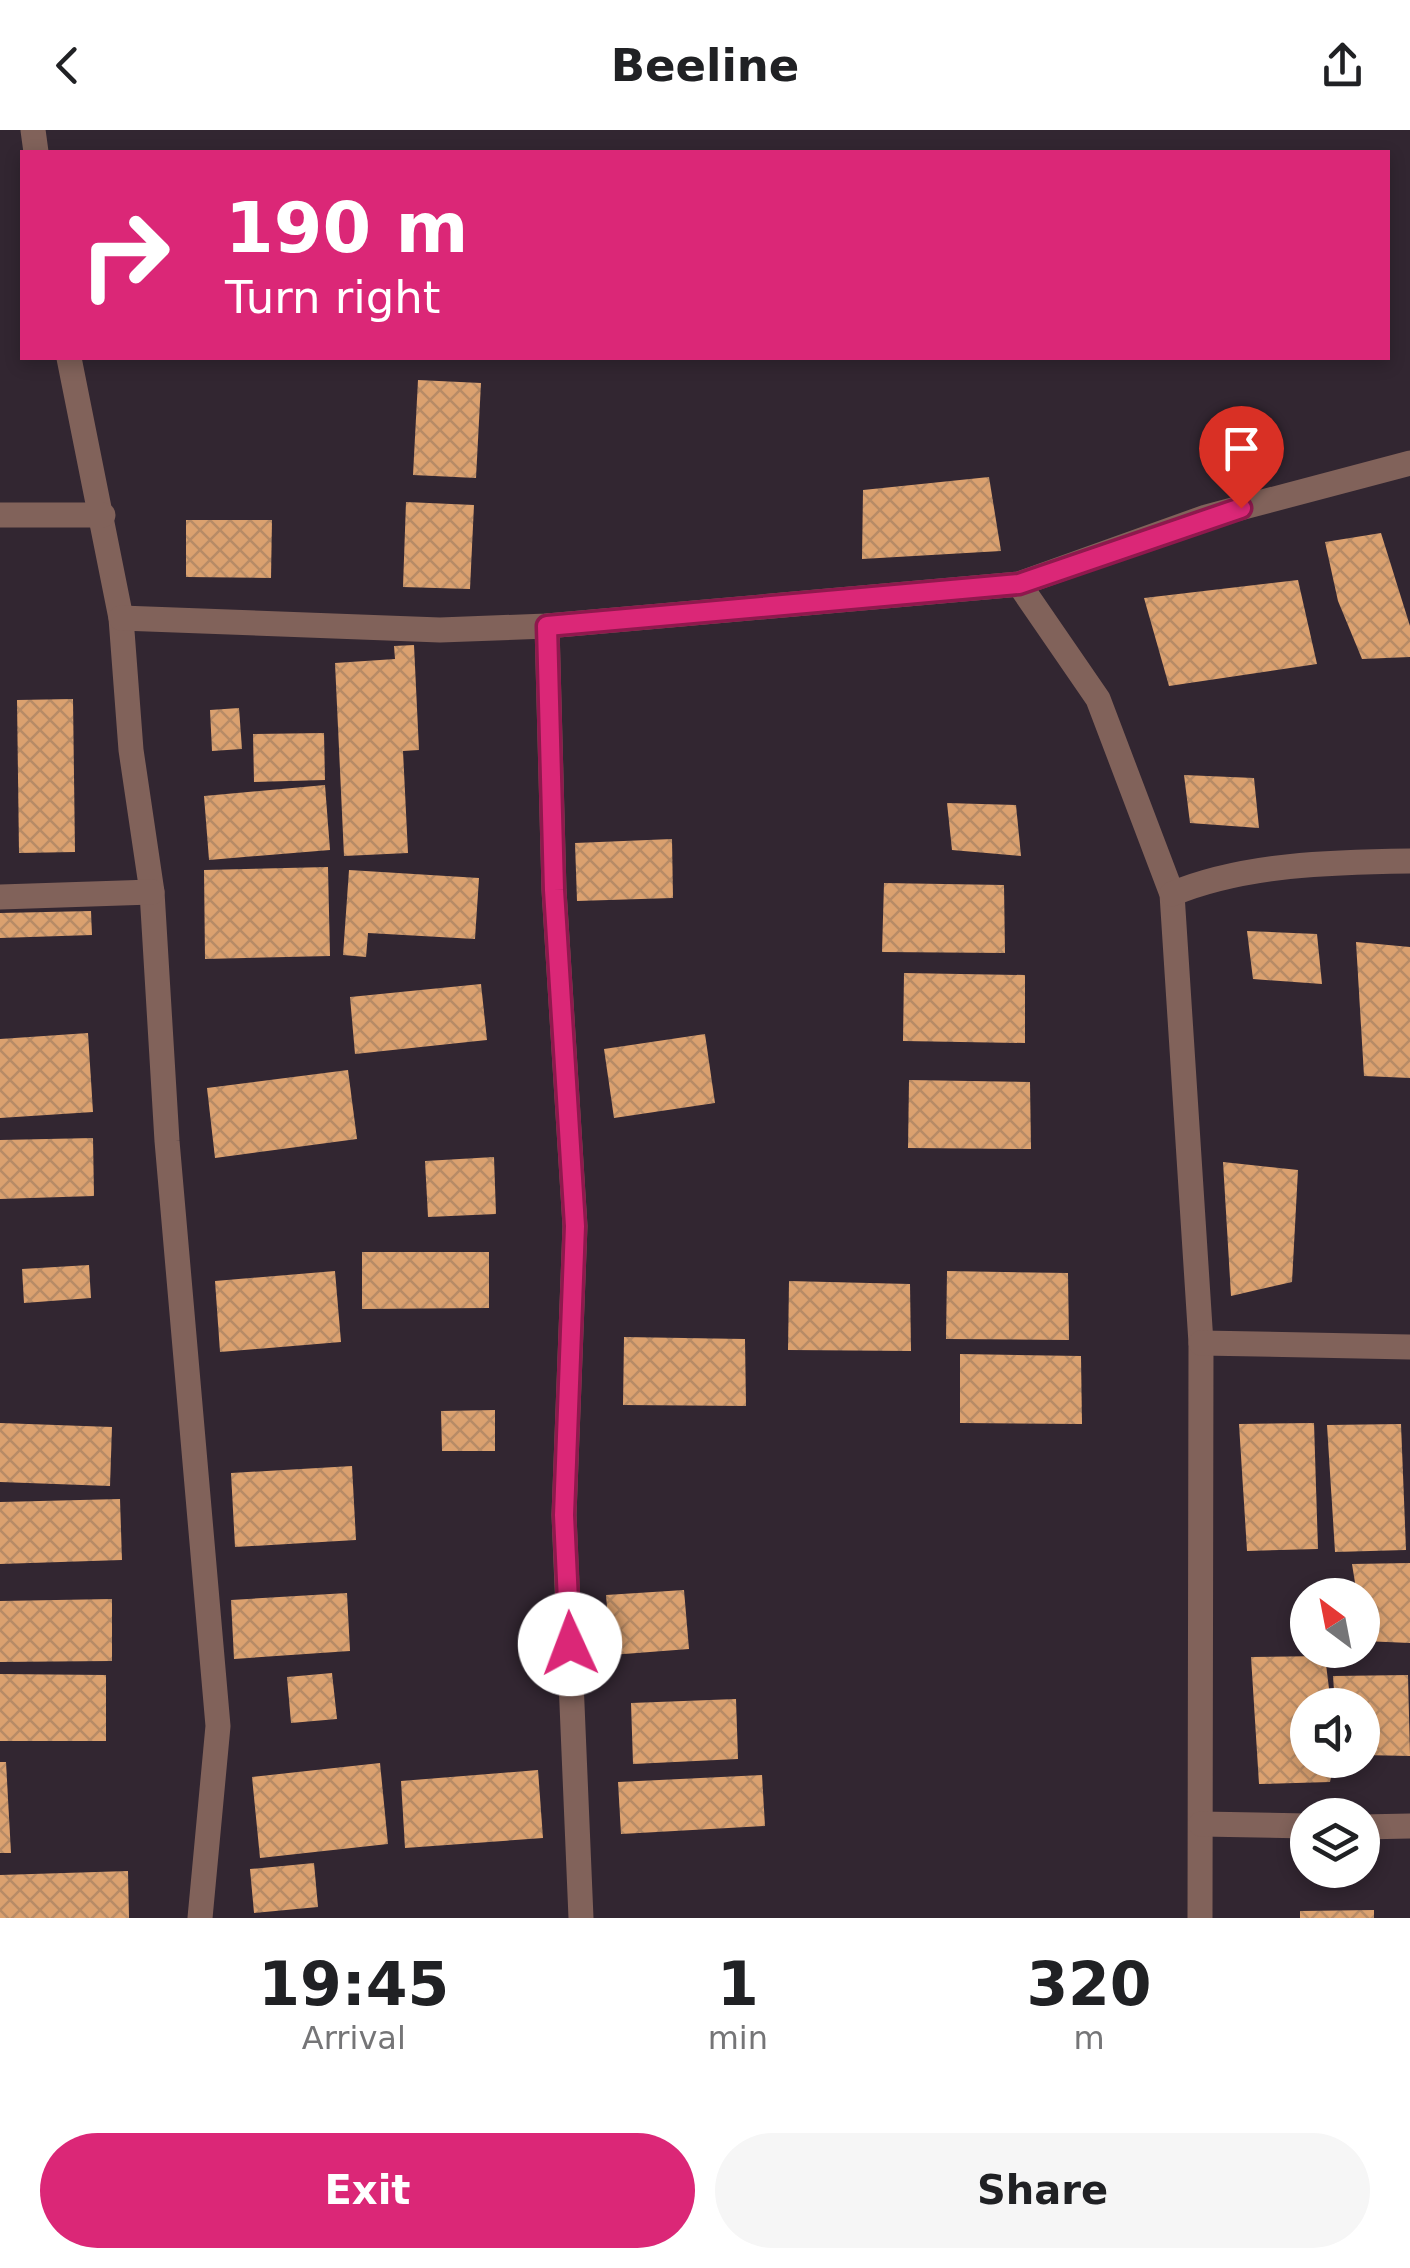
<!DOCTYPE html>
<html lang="en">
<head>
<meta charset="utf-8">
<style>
  :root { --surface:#fff; --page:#f6f6f6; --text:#202124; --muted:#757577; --accent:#db2777 }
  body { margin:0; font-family:"DejaVu Sans",sans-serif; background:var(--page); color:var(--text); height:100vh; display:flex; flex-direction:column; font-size:38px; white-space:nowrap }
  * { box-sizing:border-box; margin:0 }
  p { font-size:32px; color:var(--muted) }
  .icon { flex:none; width:55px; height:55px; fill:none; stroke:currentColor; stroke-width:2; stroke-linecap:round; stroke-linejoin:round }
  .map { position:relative; height:1788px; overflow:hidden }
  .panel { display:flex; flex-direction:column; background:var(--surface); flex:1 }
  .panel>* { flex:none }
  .hud { position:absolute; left:20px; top:20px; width:1370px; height:210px; border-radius:0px; box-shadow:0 5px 15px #0003; background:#db2777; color:#fff; overflow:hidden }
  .needle { width:65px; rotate:328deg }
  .tools { position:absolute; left:1290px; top:1448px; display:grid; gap:20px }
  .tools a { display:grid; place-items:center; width:90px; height:90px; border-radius:50%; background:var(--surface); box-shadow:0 5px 15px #0003; font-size:50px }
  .pin { position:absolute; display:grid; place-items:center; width:85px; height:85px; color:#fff; margin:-102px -42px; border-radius:50% 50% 50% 0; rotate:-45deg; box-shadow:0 0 10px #0007 }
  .pin .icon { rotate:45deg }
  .me { position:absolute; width:110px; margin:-55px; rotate:358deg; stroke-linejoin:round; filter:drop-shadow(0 0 8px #0008) }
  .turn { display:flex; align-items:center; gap:35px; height:210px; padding:0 40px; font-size:45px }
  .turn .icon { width:130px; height:130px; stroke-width:2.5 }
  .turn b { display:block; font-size:70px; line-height:85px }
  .eta { display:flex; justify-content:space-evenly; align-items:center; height:170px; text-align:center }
  .eta b { font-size:60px; font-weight:700; line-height:70px }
  .cta { display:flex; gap:20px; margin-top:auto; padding:20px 40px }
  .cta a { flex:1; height:115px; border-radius:60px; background:var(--accent); color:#fff; font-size:40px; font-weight:700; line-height:115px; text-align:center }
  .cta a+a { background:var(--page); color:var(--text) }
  header { display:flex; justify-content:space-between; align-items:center; height:130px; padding:0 40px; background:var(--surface); font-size:45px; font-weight:700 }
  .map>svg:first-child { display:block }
  .building { fill:url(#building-cross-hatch) }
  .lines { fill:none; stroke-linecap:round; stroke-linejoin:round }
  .minor { stroke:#81625a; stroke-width:25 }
  .route-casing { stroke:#8e194d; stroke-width:25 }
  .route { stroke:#db2777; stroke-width:18 }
</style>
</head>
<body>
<header><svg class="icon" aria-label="back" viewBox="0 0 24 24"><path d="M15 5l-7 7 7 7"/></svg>Beeline<svg class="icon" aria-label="share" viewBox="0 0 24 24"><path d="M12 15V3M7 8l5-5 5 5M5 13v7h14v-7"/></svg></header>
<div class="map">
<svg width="1410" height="1788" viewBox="0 0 1410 1788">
  <defs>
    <pattern id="building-cross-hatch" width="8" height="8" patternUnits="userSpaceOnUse" patternTransform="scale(2.5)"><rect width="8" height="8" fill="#dba16f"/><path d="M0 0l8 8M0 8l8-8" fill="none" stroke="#b78b66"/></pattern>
  </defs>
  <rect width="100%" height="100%" fill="#322631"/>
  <g class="building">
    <polygon points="418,250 481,253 476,348 413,345"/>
    <polygon points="989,347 1001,421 862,429 863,360"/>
    <polygon points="406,372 474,375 470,459 403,457"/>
    <polygon points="186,390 272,390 271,448 186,447"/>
    <polygon points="1381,403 1410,496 1410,527 1362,529 1338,471 1325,412"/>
    <polygon points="1298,450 1317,534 1169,556 1144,468"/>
    <polygon points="414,515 419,620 403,621 408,723 344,726 335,533 395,529 394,516"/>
    <polygon points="73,569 75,722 19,723 17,570"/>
    <polygon points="239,578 242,619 212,621 210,580"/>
    <polygon points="324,603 325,650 254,652 253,604"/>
    <polygon points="1184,645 1254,648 1259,698 1190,693"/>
    <polygon points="325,655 330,720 209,730 204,666"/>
    <polygon points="947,673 1016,675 1021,726 952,720"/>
    <polygon points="672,709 673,768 577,771 575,713"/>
    <polygon points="328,737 330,826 205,829 204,740"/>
    <polygon points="349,740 479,748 475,809 368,803 366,827 343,825"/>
    <polygon points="884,753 1004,755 1005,823 882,822"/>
    <polygon points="91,781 92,805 0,808 0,783"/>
    <polygon points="1247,801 1317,804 1322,854 1253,849"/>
    <polygon points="1356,812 1410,817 1410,948 1364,946"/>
    <polygon points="904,843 1025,845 1025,913 903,911"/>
    <polygon points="481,854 487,910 355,924 350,867"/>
    <polygon points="88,903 93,982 0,988 0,909"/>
    <polygon points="705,904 715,973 614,988 604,919"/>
    <polygon points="348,940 357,1009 215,1028 207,958"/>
    <polygon points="909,950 1030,952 1031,1019 908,1018"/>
    <polygon points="93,1008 94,1066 0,1069 0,1010"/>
    <polygon points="494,1027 496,1084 428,1087 425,1031"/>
    <polygon points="1223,1032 1298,1040 1292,1152 1231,1166"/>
    <polygon points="362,1122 489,1122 489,1178 362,1179"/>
    <polygon points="89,1135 91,1168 24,1173 22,1139"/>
    <polygon points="335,1141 341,1212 220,1222 215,1151"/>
    <polygon points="947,1141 1068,1143 1069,1210 946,1209"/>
    <polygon points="789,1151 910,1154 911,1221 788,1220"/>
    <polygon points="624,1207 745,1209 746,1276 623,1275"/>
    <polygon points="960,1224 1081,1226 1082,1294 960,1293"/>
    <polygon points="495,1280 495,1321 442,1321 441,1281"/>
    <polygon points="0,1293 112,1297 110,1356 0,1352"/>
    <polygon points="1314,1293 1318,1419 1247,1421 1239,1294"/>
    <polygon points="1401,1294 1406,1420 1335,1422 1327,1295"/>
    <polygon points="352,1336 356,1410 235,1417 231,1343"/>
    <polygon points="120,1369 122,1430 0,1434 0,1372"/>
    <polygon points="1410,1433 1410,1513 1363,1511 1362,1465 1357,1465 1352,1434"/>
    <polygon points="684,1460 689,1519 611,1525 606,1465"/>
    <polygon points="347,1463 350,1521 234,1529 231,1470"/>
    <polygon points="112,1469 112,1531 0,1532 0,1471"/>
    <polygon points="1325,1526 1331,1575 1308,1575 1308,1630 1335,1630 1330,1652 1259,1654 1251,1527"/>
    <polygon points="332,1543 337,1589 291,1593 287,1547"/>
    <polygon points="0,1544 106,1545 106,1611 0,1611"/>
    <polygon points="1408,1545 1410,1626 1362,1625 1362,1575 1335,1575 1333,1546"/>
    <polygon points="736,1569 738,1629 633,1634 631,1573"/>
    <polygon points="0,1632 6,1632 11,1723 0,1723"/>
    <polygon points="380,1633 388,1714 260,1728 252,1647"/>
    <polygon points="538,1640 543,1708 405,1718 401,1651"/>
    <polygon points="762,1645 765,1696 621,1704 618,1652"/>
    <polygon points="314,1733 318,1777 254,1783 250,1739"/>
    <polygon points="128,1741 129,1788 0,1788 0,1745"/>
    <polygon points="1374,1780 1374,1788 1300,1788 1300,1781"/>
  </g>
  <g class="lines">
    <g class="minor">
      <polyline points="33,0 36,22"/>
      <polyline points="69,228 121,488 131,620 152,762 167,1011 218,1596 200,1788"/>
      <polyline points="0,385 103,385"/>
      <polyline points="1019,454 1098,569 1172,764 1201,1213 1200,1788"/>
      <polyline points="121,488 440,500 547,496 1019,454 1206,387 1410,333"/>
      <polyline points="547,496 554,760 575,1096 564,1385 581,1788"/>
      <path d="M 1172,764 C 1244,734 1333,732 1410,731"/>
      <polyline points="0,767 152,762"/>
      <polyline points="1201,1213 1410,1217"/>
      <polyline points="1201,1694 1308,1696"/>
      <polyline points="1362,1697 1410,1696"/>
    </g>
  </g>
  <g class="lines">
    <defs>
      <polyline id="route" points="570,1514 564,1385 575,1096 554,760 547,496 1019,454 1241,378"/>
    </defs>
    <use href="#route" class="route-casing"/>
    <use href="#route" class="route"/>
  </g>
</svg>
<div class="tools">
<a><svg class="needle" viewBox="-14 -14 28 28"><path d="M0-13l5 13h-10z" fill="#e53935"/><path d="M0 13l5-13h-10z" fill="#757577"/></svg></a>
<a><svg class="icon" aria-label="sound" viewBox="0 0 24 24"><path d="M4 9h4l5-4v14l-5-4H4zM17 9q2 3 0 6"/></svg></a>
<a><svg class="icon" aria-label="layers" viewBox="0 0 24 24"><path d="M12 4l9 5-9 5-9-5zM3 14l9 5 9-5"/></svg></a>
</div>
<div class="pin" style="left:1241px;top:378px;background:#d93025"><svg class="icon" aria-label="arrive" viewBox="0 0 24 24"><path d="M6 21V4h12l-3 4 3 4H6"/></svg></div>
<svg class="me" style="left:570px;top:1514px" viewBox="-20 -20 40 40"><circle r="19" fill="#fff"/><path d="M0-13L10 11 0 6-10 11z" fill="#db2777"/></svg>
<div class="hud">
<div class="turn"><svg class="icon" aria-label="right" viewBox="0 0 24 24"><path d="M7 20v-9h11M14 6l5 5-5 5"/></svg><div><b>190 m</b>Turn right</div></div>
</div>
</div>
<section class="panel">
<div class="eta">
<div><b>19:45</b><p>Arrival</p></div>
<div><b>1</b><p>min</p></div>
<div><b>320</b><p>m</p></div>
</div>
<div class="cta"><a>Exit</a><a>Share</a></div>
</section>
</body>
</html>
